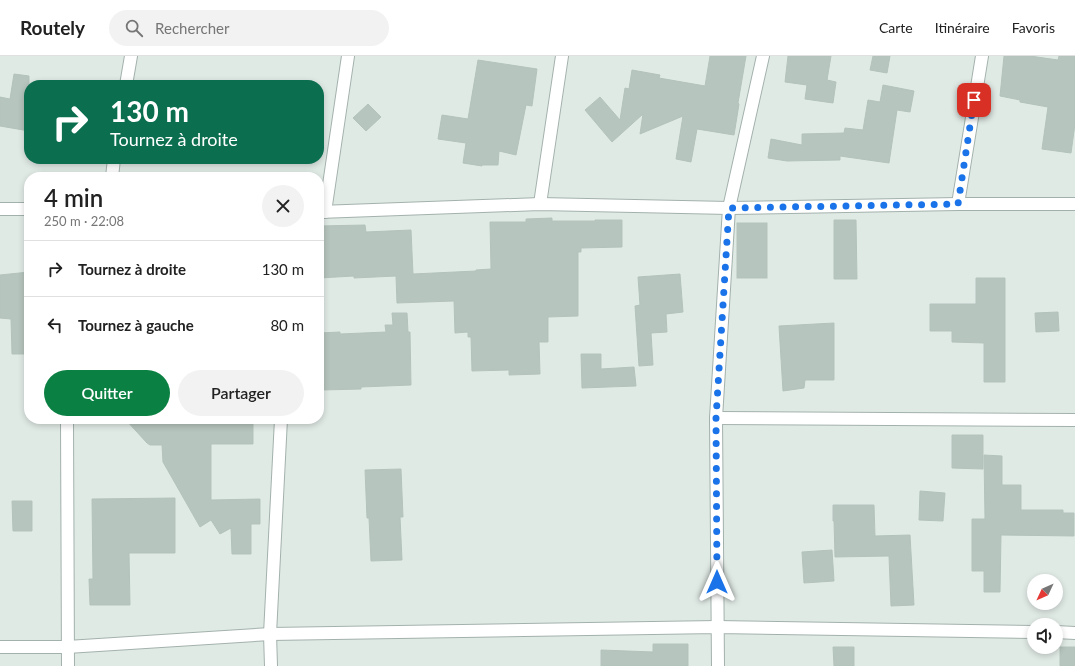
<!DOCTYPE html>
<html lang="fr">
<head>
<meta charset="utf-8">
<style>
  :root { --surface:#fff; --page:#f2f2f2; --text:#222; --muted:#767676; --line:#e0e0e0; --accent:#0b8043 }
  body { margin:0; font-family:Lato,sans-serif; background:var(--page); color:var(--text); height:100vh; display:flex; flex-direction:column; font-size:15px; white-space:nowrap }
  * { box-sizing:border-box; margin:0 }
  p { font-size:13px; color:var(--muted) }
  .icon { flex:none; width:22px; height:22px; fill:none; stroke:currentColor; stroke-width:2; stroke-linecap:round; stroke-linejoin:round }
  .map { position:relative; flex:1; overflow:hidden }
  .details { position:absolute; left:24px; top:116px; width:300px; height:252px; display:flex; flex-direction:column; background:var(--surface); border-radius:16px; box-shadow:0 2px 6px #0003 }
  .details>* { flex:none }
  .guide { position:absolute; left:24px; top:24px; width:300px; height:84px; border-radius:16px; box-shadow:0 2px 6px #0003; background:#0b6e4f; color:#fff; overflow:hidden }
  .needle { width:26px; rotate:226deg }
  .buttons { position:absolute; left:1027px; top:518px; display:grid; gap:8px }
  .buttons a { display:grid; place-items:center; width:36px; height:36px; border-radius:50%; background:var(--surface); box-shadow:0 2px 6px #0003; font-size:20px }
  .pin { position:absolute; display:grid; place-items:center; width:34px; height:34px; color:#fff; margin:-17px; border-radius:8px; box-shadow:0 2px 6px #0006 }
  .me { position:absolute; width:44px; margin:-22px; rotate:0deg; stroke-linejoin:round; filter:drop-shadow(0 0 3px #0008) }
  .turn { display:flex; align-items:center; gap:14px; height:84px; padding:0 20px; font-size:18px }
  .turn .icon { width:52px; height:52px; stroke-width:2.5 }
  .turn b { display:block; font-size:28px; line-height:34px }
  .round { display:grid; place-items:center; flex:none; width:42px; height:42px; border-radius:21px; background:var(--page) }
  .head { display:flex; align-items:center; justify-content:space-between; height:68px; padding:0 20px }
  h1 { font-size:24px; font-weight:600; line-height:30px }
  .button { display:flex; gap:8px; margin-top:auto; padding:8px 20px }
  .button a { flex:1; height:46px; border-radius:24px; background:var(--accent); color:#fff; font-size:16px; font-weight:600; line-height:46px; text-align:center }
  .button a+a { background:var(--page); color:var(--text) }
  ul { padding:0; list-style:none }
  li { display:flex; align-items:center; gap:12px; height:56px; padding:0 20px; border-top:1px solid var(--line) }
  li div { flex:1 }
  li b { display:block; font-size:15px }
  li em { font-style:normal }
  header { display:flex; align-items:center; gap:24px; box-sizing:border-box; height:56px; padding:0 20px; background:var(--surface); border-bottom:1px solid var(--line) }
  header strong { font-size:19px }
  nav { display:flex; gap:22px; margin-inline-start:auto; font-size:14px }
  .search { width:280px; height:36px; background:var(--page); display:flex; align-items:center; gap:10px; box-sizing:border-box; padding:0 14px; border-radius:22px; color:var(--muted); font-size:15px }
  .map>svg:first-child { display:block }
  .building { fill:#b6c5be; stroke:#b3c3bc }
  .lines { fill:none; stroke-linecap:round; stroke-linejoin:round }
  .minor-casing { stroke:#a3b1ac; stroke-width:14 }
  .minor { stroke:#fff; stroke-width:12 }
  .route { stroke:#1a73e8; stroke-width:7; stroke-dasharray:0 12.6 }
</style>
</head>
<body>
<header>
<strong>Routely</strong>
<div class="search"><svg class="icon" aria-label="search" viewBox="0 0 24 24"><circle cx="10" cy="10" r="6"/><path d="M15 15l6 6"/></svg>Rechercher</div>
<nav><a>Carte</a><a>Itinéraire</a><a>Favoris</a></nav>
</header>
<div class="map">
<svg width="1075" height="610" viewBox="0 0 1075 610">
  <rect width="100%" height="100%" fill="#e0eae5"/>
  <g class="building">
    <polygon points="710,0 746,0 738,47 739,48 734,79 697,73 691,106 676,103 683,60 640,78 643,58 612,86 585,54 600,41 620,64 625,32 629,33 632,14 660,19 659,22 705,30"/>
    <polygon points="788,0 831,0 827,24 836,26 833,47 805,43 807,29 785,26"/>
    <polygon points="873,0 890,0 887,17 870,14"/>
    <polygon points="1004,0 1030,0 1058,4 1059,0 1075,0 1075,68 1071,97 1042,93 1048,51 1020,46 1020,44 1000,40"/>
    <polygon points="478,4 537,13 532,50 526,49 516,99 499,95 498,109 482,109 482,110 463,107 466,87 438,83 442,59 468,63"/>
    <polygon points="14,18 29,20 29,75 0,70 0,41 10,43"/>
    <polygon points="883,29 914,35 910,56 897,54 889,107 840,100 840,104 787,105 768,102 771,83 802,89 802,78 844,77 845,72 863,74 868,44 880,46"/>
    <polygon points="368,48 381,61 366,75 353,62"/>
    <polygon points="552,162 552,165 595,165 595,164 622,164 622,191 581,192 581,196 578,196 578,260 548,261 548,286 539,286 540,318 509,319 509,314 472,315 471,281 468,281 468,276 455,277 454,245 397,247 396,220 354,222 354,220 319,222 319,170 365,169 366,176 411,174 413,218 476,215 476,214 491,213 490,166 526,166 526,163"/>
    <polygon points="834,164 856,164 857,223 834,223"/>
    <rect x="737" y="167" width="30" height="55"/>
    <polygon points="29,216 29,298 12,298 11,263 0,262 0,219"/>
    <polygon points="680,218 683,256 666,258 667,276 651,277 653,309 639,310 635,250 640,249 638,221"/>
    <polygon points="976,222 1005,222 1005,326 984,326 984,287 952,286 952,275 930,275 930,248 976,248"/>
    <polygon points="1058,256 1059,275 1036,276 1035,257"/>
    <polygon points="392,257 407,257 408,276 410,276 411,329 361,331 361,333 321,334 320,305 319,305 319,277 340,276 340,278 386,276 385,269 393,269"/>
    <polygon points="834,267 834,324 805,324 804,332 783,335 779,270"/>
    <polygon points="581,298 601,298 601,313 634,311 636,330 608,331 582,332"/>
    <polygon points="125,363 253,363 253,388 211,388 211,444 260,443 260,468 251,468 251,498 232,498 231,472 220,478 211,464 200,471 163,406 162,389 150,389 147,387"/>
    <polygon points="952,379 983,379 983,413 952,412"/>
    <polygon points="984,399 1002,400 1002,429 1021,429 1021,454 1063,454 1063,457 1074,457 1074,480 1001,479 1000,536 984,536 984,515 972,515 972,463 985,463"/>
    <polygon points="401,413 403,461 400,461 402,504 371,505 369,462 367,462 365,414"/>
    <polygon points="920,435 945,437 943,465 919,464"/>
    <polygon points="175,442 175,497 129,497 130,549 90,549 89,523 93,523 92,443"/>
    <polygon points="12,445 32,445 32,475 13,475"/>
    <polygon points="833,449 874,449 875,480 910,479 914,549 891,550 889,500 835,501 834,465 833,465"/>
    <polygon points="832,494 834,525 804,527 802,496"/>
    <polygon points="653,588 688,588 688,610 601,610 601,594 653,596"/>
    <polygon points="833,591 854,591 854,610 834,610"/>
    <rect x="1060" y="591" width="15" height="19"/>
  </g>
  <g class="lines">
    <defs>
      <g id="minor">
        <polyline points="126,29 131,0"/>
        <polyline points="112,121 114,103"/>
        <polyline points="540,148 562,0"/>
        <polyline points="958,148 982,0"/>
        <polyline points="0,153 29,153"/>
        <polyline points="319,156 540,148 729,152 958,148 1075,148"/>
        <polyline points="325,156 348,0"/>
        <polyline points="716,362 1075,364"/>
        <polyline points="67,363 68,610"/>
        <polyline points="1056,576 1075,577"/>
        <polyline points="0,591 67,591 270,578 717,571 1034,576"/>
        <polyline points="271,610 270,578 281,363"/>
        <polyline points="718,610 716,362 729,152 763,0"/>
      </g>
    </defs>
    <use href="#minor" class="minor-casing"/>
    <use href="#minor" class="minor"/>
  </g>
  <g class="lines">
    <polyline class="route" points="717,526 716,362 729,152 958,148 974,44"/>
  </g>
</svg>
<div class="buttons">
<a><svg class="needle" viewBox="-14 -14 28 28"><path d="M0-13l5 13h-10z" fill="#e53935"/><path d="M0 13l5-13h-10z" fill="#767676"/></svg></a>
<a><svg class="icon" aria-label="sound" viewBox="0 0 24 24"><path d="M4 9h4l5-4v14l-5-4H4zM17 9q2 3 0 6"/></svg></a>
</div>
<div class="pin" style="left:974px;top:44px;background:#d93025"><svg class="icon" aria-label="arrive" viewBox="0 0 24 24"><path d="M6 21V4h12l-3 4 3 4H6"/></svg></div>
<svg class="me" style="left:717px;top:526px" viewBox="-20 -20 40 40"><path d="M0-17L14 15 0 8-14 15z" fill="#1a73e8" stroke="#fff" stroke-width="4"/></svg>
<div class="guide">
<div class="turn"><svg class="icon" aria-label="right" viewBox="0 0 24 24"><path d="M7 20v-9h11M14 6l5 5-5 5"/></svg><div><b>130 m</b>Tournez à droite</div></div>
</div>
<section class="details">
<div class="head"><div><h1>4 min</h1><p>250 m · 22:08</p></div><a class="round"><svg class="icon" aria-label="close" viewBox="0 0 24 24"><path d="M6 6l12 12M18 6L6 18"/></svg></a></div>
<ul>
<li><svg class="icon" aria-label="right" viewBox="0 0 24 24"><path d="M7 20v-9h11M14 6l5 5-5 5"/></svg><div><b>Tournez à droite</b></div><em>130 m</em></li>
<li><svg class="icon" aria-label="left" viewBox="0 0 24 24"><path d="M17 20v-9H6M10 6l-5 5 5 5"/></svg><div><b>Tournez à gauche</b></div><em>80 m</em></li>
</ul>
<div class="button"><a>Quitter</a><a>Partager</a></div>
</section>
</div>
</body>
</html>
